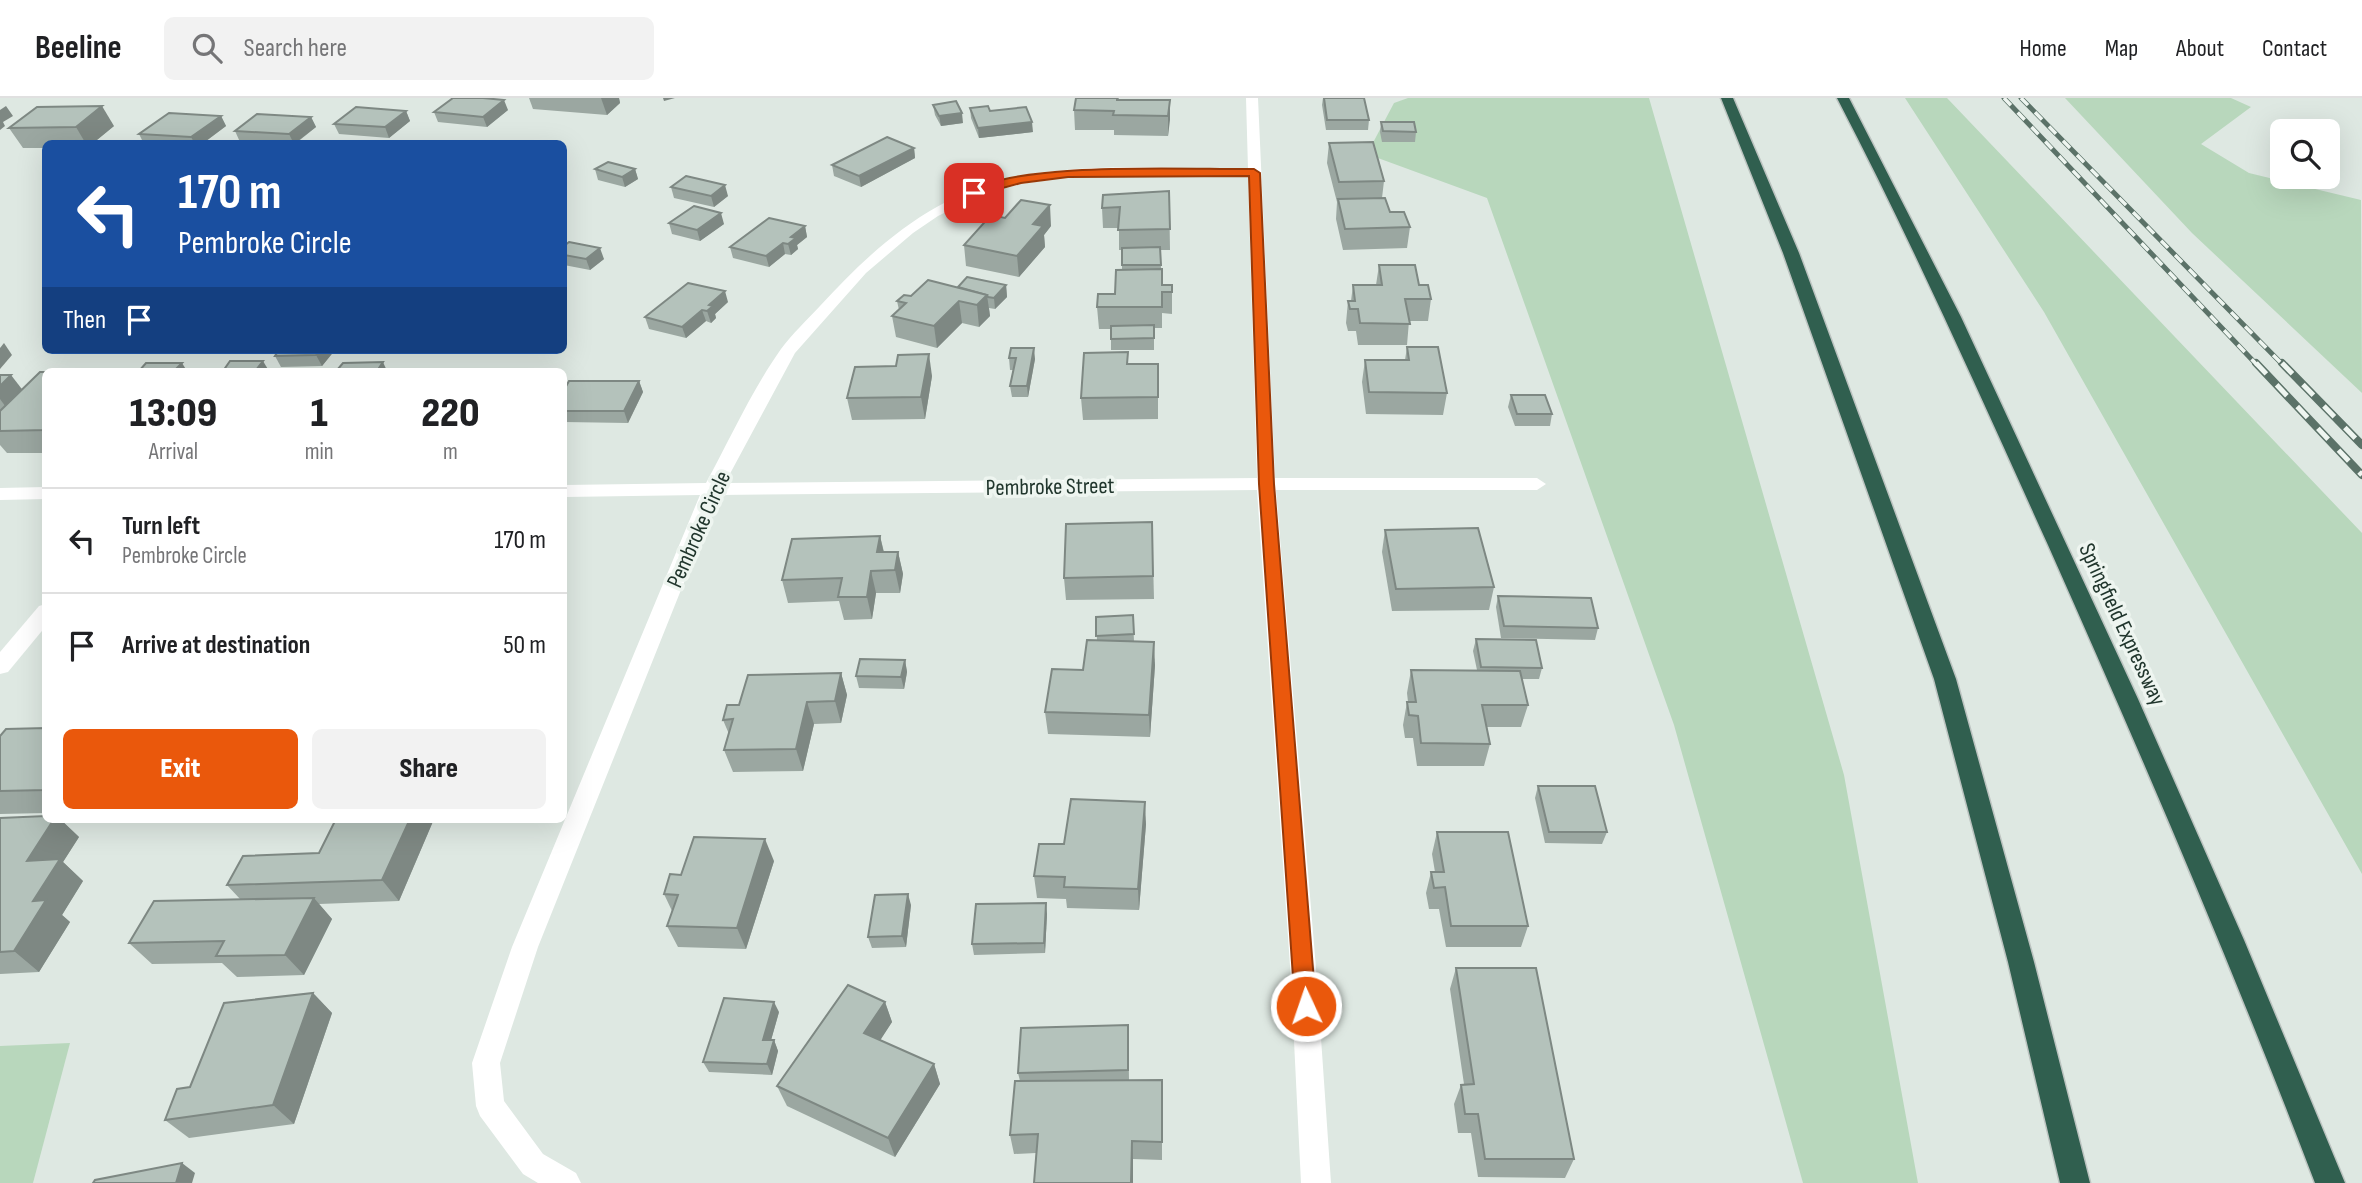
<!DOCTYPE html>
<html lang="en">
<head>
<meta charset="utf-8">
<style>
  :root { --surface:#fff; --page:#f2f2f2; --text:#202124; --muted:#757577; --line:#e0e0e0; --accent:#ea580c }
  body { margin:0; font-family:"Sofia Sans Condensed",sans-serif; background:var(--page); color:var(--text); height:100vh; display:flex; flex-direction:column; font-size:26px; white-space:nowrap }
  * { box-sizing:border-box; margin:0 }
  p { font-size:23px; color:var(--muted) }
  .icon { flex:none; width:38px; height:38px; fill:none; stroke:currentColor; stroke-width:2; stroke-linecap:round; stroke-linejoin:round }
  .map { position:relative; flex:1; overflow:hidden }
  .drawer { position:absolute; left:42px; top:270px; width:525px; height:455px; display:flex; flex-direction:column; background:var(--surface); border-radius:10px; box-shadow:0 7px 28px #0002 }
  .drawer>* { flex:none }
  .hud { position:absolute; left:42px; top:42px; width:525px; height:214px; border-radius:10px; box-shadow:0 7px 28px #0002; background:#1a4fa0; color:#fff; overflow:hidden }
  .buttons { position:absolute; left:2270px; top:21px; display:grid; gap:14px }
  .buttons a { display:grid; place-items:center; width:70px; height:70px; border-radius:10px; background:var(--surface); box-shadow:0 7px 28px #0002; font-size:35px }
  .pin { position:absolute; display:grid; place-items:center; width:60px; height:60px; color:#fff; margin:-30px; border-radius:14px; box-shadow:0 4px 10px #0006 }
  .me { position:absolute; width:77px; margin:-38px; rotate:357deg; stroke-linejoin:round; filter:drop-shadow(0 0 5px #0008) }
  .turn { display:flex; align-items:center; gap:24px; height:147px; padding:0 21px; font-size:32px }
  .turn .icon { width:91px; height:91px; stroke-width:2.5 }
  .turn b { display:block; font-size:49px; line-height:60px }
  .then { display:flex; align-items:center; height:66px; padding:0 21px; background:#0003; gap:14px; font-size:26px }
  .eta { display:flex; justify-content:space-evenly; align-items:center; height:119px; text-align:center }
  .eta b { font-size:42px; font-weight:800; line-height:49px }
  .primary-button { display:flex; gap:14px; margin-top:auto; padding:14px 21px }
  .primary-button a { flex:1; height:80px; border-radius:10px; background:var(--accent); color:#fff; font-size:28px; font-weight:800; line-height:80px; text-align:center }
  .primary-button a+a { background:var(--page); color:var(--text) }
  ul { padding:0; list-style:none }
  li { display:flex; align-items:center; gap:21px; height:105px; padding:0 21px; border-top:2px solid var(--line) }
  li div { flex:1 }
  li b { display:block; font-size:26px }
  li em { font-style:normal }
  header { display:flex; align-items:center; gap:42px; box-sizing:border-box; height:98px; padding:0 35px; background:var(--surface); border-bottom:2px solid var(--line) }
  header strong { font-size:33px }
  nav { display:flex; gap:38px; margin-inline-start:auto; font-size:24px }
  .search { width:490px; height:63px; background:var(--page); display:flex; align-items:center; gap:18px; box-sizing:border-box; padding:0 24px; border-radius:10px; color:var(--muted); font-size:26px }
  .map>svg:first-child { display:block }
  .green { fill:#b8d7bc }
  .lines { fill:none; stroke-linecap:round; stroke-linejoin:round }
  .highway-casing { stroke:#bcc3c0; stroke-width:3 }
  .minor { fill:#fff; fill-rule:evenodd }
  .highway { fill:#305f4f; fill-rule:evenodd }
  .rail-far1-casing { stroke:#5b7268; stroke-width:5 }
  .rail-casing { stroke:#5b7268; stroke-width:8 }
  .rail-far1 { stroke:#eef5f0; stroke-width:3.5; stroke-dasharray:10; stroke-linecap:butt }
  .rail { stroke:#eef5f0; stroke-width:5; stroke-dasharray:15; stroke-linecap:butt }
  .wall { fill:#9ba7a1 }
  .shaded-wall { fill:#7e8883 }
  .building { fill:#b4c2bb; stroke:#7e8883; stroke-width:2 }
  .route { fill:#ea580c; stroke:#983908; stroke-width:2 }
  .labels { text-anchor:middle; stroke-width:7; stroke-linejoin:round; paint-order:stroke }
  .street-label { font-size:23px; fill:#21362d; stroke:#eef5f0 }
</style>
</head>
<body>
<header>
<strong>Beeline</strong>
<div class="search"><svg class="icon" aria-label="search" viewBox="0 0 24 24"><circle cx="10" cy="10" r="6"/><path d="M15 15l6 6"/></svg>Search here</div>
<nav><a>Home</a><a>Map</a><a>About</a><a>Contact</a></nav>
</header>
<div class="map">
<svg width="2362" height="1085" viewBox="0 0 2362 1085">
  <rect width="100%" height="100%" fill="#dee8e2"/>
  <g class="green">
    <polygon points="1408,0 1649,0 1844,677 1918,1085 1803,1085 1674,627 1487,100 1367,56 1394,5"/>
    <polygon points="1905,0 1947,0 2362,435 2362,776 2044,214"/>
    <polygon points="2065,0 2231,0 2251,9 2201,46 2249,75 2361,102 2362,295 2192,135"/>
    <polygon points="70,945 33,1085 0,1085 0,948"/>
  </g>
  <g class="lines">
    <defs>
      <g id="highway">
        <polygon points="1721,0 1733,0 1799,155 1956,581 2034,864 2090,1085 2060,1085 2008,864 1934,581 1783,155"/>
        <path d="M 1837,0 L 1849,0 L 1961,219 L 2138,601 L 2244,842 L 2345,1085 L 2315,1085 C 2233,870 2142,658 2048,447 C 1980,297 1913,146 1837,0 Z"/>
      </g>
    </defs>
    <use href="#highway" class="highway-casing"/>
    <g class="minor">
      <path d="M 1246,0 L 1258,0 L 1275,380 L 1537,380 L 1546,386 L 1537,392 L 1276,392 L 1317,882 L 1331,1085 L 1301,1085 L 1291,882 L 1257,392 L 719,397 L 538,849 L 500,965 L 504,1003 L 543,1056 L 576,1075 L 581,1085 L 538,1085 L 523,1076 L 480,1018 L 476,1008 L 472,965 L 512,849 L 700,397 L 564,399 L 564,387 L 706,385 C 730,341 752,292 781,251 C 792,236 807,222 820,208 C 876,147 936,94 1020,78 C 1094,64 1173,71 1248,71 ZM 1068,79 L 1248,79 L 1257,380 L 725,385 L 795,255 L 866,175 L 913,135 L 938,118 L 979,98 L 1021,86 Z"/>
      <polygon points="46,389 46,401 0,402 0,390"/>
      <polygon points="46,506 46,528 8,574 0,576 0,554 39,508"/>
    </g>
    <use href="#highway" class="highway"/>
    <defs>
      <g id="rail-far1">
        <polyline points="2004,0 2257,267"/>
        <polyline points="2021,0 2283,267"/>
      </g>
      <g id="rail">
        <polyline points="2256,265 2362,377"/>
        <polyline points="2282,265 2362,347"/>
      </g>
    </defs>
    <use href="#rail-far1" class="rail-far1-casing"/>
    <use href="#rail" class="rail-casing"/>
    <use href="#rail-far1" class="rail-far1"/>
    <use href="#rail" class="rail"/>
  </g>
  <g class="wall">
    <polygon points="529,0 619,0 620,5 607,17 533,11"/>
    <polygon points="1076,0 1119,0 1119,2 1170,2 1168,38 1114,37 1114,32 1075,32 1074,12"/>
    <polygon points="1323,0 1364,0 1369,22 1368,32 1326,32 1322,7"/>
    <polygon points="933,7 963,25 941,28 935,17"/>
    <polygon points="970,10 990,13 1033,34 979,40 971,20"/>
    <polygon points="508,12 487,29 438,24 434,14"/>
    <polygon points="406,13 410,23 389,40 339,36 334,26"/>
    <polygon points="221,18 226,28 202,46 144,46 139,36"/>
    <polygon points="311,19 316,29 295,46 240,44 235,33"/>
    <polygon points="1381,24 1416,34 1415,44 1382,44 1380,34"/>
    <polygon points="114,28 92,46 46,46 46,50 23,50 9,30"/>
    <polygon points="1329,45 1384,83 1382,100 1390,114 1410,129 1407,150 1343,152 1336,121 1337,104 1327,65"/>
    <polygon points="914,50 915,60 861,89 834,78 832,67"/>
    <polygon points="595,71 635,71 638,81 625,89 598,82"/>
    <polygon points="671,89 728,98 714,109 674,100"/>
    <polygon points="1169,93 1170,152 1160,152 1162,187 1172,187 1172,216 1162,215 1162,230 1154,230 1154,252 1111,252 1111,231 1099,231 1097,209 1115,196 1122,172 1122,152 1119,152 1119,130 1103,130 1102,110"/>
    <polygon points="669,125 724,126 700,143 672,136"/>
    <polygon points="805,128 807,139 797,147 798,151 791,157 785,156 769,169 733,160 730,149"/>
    <polygon points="1051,128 1044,137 1045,149 1019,179 966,168 964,147"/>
    <polygon points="564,148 604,161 590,172 564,167"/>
    <polygon points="1379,167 1419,187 1431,201 1428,223 1409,223 1407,247 1358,247 1356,233 1348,233 1346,225 1348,203 1351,203 1353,187 1376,187"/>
    <polygon points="1006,187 1007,199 995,211 989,210 990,218 979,229 962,225 937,250 896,239 892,218 899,212 897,203 911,198 958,189"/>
    <polygon points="728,204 715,216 716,220 711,225 706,223 686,240 649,231 645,219"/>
    <polygon points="1407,249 1447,295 1443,317 1366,316 1362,284 1365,262 1405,262"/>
    <polygon points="335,252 322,268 281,269 275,258"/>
    <polygon points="1128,254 1128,266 1158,266 1158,321 1083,322 1081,300"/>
    <polygon points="1009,260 1035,261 1028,299 1012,299 1010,288 1013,272 1010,272"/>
    <polygon points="46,274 46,355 7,355 0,347 0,277 22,291"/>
    <polygon points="932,278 925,321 852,322 847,300"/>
    <polygon points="639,283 643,294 628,325 564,324 564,292"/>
    <polygon points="1511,297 1552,316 1550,328 1515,328 1508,309"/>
    <polygon points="1152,424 1154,501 1066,502 1064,480"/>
    <polygon points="1385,432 1494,489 1489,512 1392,513 1382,454"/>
    <polygon points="880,438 884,454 898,454 903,476 900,495 876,495 872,521 844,522 839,503 788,505 782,482"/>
    <polygon points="1498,498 1598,530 1595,542 1501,540 1496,509"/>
    <polygon points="1133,517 1134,544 1155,567 1150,639 1048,636 1045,614 1083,572 1097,543 1096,519"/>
    <polygon points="1476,541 1542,570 1539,581 1522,581 1528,607 1521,629 1487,629 1490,646 1484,668 1417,668 1413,640 1405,640 1403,627 1407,604 1408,604 1407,595 1411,572 1477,572 1473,553"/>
    <polygon points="905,562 907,574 904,591 859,590 856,578"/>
    <polygon points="841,575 847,597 841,625 814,626 803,673 733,674 724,652 729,636 723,622 739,607"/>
    <polygon points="46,630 46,715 0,716 0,638"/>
    <polygon points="1538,688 1607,734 1602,746 1545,745 1535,700"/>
    <polygon points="0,720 60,721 79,739 63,764 83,783 62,817 70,824 39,874 0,876"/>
    <polygon points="336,721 434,721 399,803 319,806 332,821 304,877 237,879 222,865 152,866 129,845 240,801 227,787 319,755"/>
    <polygon points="1146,726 1139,812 1067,810 1066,801 1037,800 1034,778 1064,746"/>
    <polygon points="1437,734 1528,828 1521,849 1446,849 1439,811 1429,811 1426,795 1431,774 1435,774 1432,756"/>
    <polygon points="774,763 746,851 678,849 667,828 672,813 664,796 681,777"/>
    <polygon points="911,807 906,849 872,850 868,839"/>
    <polygon points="1047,816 1045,855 974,857 972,846"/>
    <polygon points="1456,870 1574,1061 1565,1080 1478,1079 1471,1035 1458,1035 1454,1006 1461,987 1464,986 1450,891"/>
    <polygon points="313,895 332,915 294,1026 189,1040 165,1022 190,989"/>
    <polygon points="885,904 892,924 880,942 934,966 940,986 895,1059 787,1008 777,988"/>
    <polygon points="779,914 771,942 774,942 778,953 772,977 709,974 703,964"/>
    <polygon points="1128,927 1129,982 1162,982 1162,1062 1133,1061 1133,1085 1034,1085 1036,1055 1014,1056 1010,1037 1020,983 1018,975"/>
  </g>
  <g class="shaded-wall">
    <polygon points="601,0 619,0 620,5 607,17"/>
    <polygon points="663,0 675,0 664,3"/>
    <polygon points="504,2 508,12 487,29 483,19"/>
    <polygon points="1170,2 1170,22 1168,38 1168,18"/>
    <polygon points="6,8 13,18 3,24 5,28 0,32 0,12"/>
    <polygon points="102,8 114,28 92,46 86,46 76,29"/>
    <polygon points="406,13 410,23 389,40 385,29"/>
    <polygon points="962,15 963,25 941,28 939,18"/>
    <polygon points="221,18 226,28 202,46 195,46 191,39"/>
    <polygon points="311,19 316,29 294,46 289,36"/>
    <polygon points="1032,24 1033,34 979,40 978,30"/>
    <polygon points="914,50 915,60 861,89 859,78"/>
    <polygon points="635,71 638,81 625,89 622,79"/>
    <polygon points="725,87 728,98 714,109 711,98"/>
    <polygon points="1050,107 1051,128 1044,137 1045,149 1019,179 1017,158 1033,126"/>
    <polygon points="721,115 724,126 700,143 697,132"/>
    <polygon points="805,128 807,139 797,147 798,151 791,157 788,146 791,139"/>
    <polygon points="783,145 785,156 769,169 766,158"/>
    <polygon points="600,150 604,161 590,172 586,161"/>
    <polygon points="1006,187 1007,199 995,211 994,200"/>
    <polygon points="725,193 728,204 715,216 716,220 711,225 707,213 709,207"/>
    <polygon points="987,197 990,218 979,229 977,207"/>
    <polygon points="959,203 962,225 937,250 934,228"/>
    <polygon points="702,212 706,223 686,240 682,229"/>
    <polygon points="4,245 12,257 0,271 0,250"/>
    <polygon points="1034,250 1035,261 1028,299 1027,288"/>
    <polygon points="320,252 335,252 322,268 316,257"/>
    <polygon points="929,256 932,278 925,321 921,299"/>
    <polygon points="263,263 269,273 256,272"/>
    <polygon points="383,264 387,273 377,273"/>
    <polygon points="182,265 187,273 175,272"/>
    <polygon points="11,277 28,299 11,316 0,301 0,288"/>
    <polygon points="639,283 643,294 628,325 624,313"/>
    <polygon points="880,438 885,460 877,454"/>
    <polygon points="898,454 903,476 900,495 895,472"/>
    <polygon points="871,473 876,495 872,521 867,499"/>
    <polygon points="1154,544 1155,567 1150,639 1149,617"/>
    <polygon points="905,562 907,574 904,591 901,579"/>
    <polygon points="841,575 847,597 841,625 835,603"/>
    <polygon points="807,604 814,626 803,673 796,651"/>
    <polygon points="1145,704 1146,726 1139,812 1138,791"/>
    <polygon points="54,721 60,721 79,739 63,764 83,783 62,817 70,824 39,874 14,853 27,763"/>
    <polygon points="410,721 434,721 399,803 382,782"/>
    <polygon points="765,741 774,763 746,851 737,830"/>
    <polygon points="908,796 911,807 906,849 902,838"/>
    <polygon points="314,800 332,821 304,877 285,857"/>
    <polygon points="1046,805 1047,816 1045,855 1044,845"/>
    <polygon points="313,895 332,915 294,1026 273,1007"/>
    <polygon points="774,904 779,914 768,953 763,942"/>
    <polygon points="885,904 892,924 872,955 864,935"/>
    <polygon points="774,942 778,953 772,977 767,966"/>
    <polygon points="934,966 940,986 895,1059 888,1040"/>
    <polygon points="1132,1043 1133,1061 1133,1085 1131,1085"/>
    <polygon points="182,1065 195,1075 192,1085 176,1085"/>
  </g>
  <g class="building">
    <polygon points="453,0 483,0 504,2 483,19 434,14"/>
    <polygon points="1076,0 1117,0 1117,2 1170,2 1168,18 1113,17 1114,13 1074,12"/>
    <polygon points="1324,0 1364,0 1369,22 1327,22"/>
    <polygon points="956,3 962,15 939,18 933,7"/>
    <polygon points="102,8 76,29 9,30 37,9"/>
    <polygon points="988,8 990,13 1026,9 1032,24 978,30 970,10"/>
    <polygon points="356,9 406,13 385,29 334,26"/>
    <polygon points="169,15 221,18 191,39 139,36"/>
    <polygon points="257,16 311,19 289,36 235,33"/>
    <polygon points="1381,24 1414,24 1416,34 1383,33"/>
    <polygon points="887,39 914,50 859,78 832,67"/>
    <polygon points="1373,44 1384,83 1339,84 1329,45"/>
    <polygon points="608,64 635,71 622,79 595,71"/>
    <polygon points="686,78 725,87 711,98 671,89"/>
    <polygon points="1169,93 1170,131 1118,132 1120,109 1102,110 1103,97"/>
    <polygon points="1385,100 1390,114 1404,114 1410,129 1345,131 1338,101"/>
    <polygon points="1021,102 1050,107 1033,126 1043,128 1017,158 964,147 991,117 1005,120"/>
    <polygon points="694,108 721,115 697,132 669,125"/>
    <polygon points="769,120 805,128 791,139 796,140 788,146 783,145 766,158 730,149"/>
    <polygon points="569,144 600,150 586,161 564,157 564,148"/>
    <polygon points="1160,149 1161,167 1122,167 1122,150"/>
    <polygon points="1379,167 1415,167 1419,187 1428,187 1431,201 1405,201 1410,226 1360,225 1358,211 1350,211 1348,203 1355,203 1353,187 1382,187"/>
    <polygon points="1162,171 1162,187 1172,187 1172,194 1162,194 1162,209 1097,209 1098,196 1115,196 1116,172"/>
    <polygon points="967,179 1006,187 994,200 988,199 987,197 958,189"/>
    <polygon points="928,182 987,197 977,207 959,203 934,228 892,218 906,205 897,203 904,197 911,198"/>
    <polygon points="688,185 725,193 709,207 713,208 707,213 702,212 682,229 645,219"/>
    <polygon points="1154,227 1154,240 1111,241 1111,228"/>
    <polygon points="1407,249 1438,249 1447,295 1369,294 1365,262 1409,262"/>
    <polygon points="1011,250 1034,250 1027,288 1010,288 1016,260 1009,260"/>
    <polygon points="279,252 320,252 316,257 275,258"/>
    <polygon points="1128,254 1127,266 1158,266 1158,299 1081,300 1084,255"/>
    <polygon points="929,256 921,299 847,300 855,269 896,268 898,257"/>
    <polygon points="230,263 263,263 256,272 278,271 277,273 211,273 223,273"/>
    <polygon points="383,264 377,273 309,273 310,271 338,271 343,265"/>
    <polygon points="146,265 182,265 175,272 193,272 192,273 139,273"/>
    <polygon points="40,274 46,274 46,332 0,333 0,313"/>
    <polygon points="0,277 11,277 0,288"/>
    <polygon points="569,283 639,283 624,313 564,313 564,292"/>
    <polygon points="1511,297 1545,297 1552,316 1517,316"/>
    <polygon points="1152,424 1153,478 1064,480 1066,426"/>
    <polygon points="1478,430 1494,489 1396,491 1385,432"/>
    <polygon points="880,438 877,454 898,454 895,472 871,473 867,499 838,499 842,480 782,482 792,441"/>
    <polygon points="1498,498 1591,500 1598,530 1504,528"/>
    <polygon points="1133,517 1134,536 1096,538 1096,519"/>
    <polygon points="1476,541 1536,542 1542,570 1481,569"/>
    <polygon points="1087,542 1154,544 1149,617 1045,614 1052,571 1083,572"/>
    <polygon points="860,561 905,562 901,579 856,578"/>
    <polygon points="1411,572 1520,573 1528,607 1482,607 1490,646 1421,645 1418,618 1409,617 1407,604 1416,604"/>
    <polygon points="841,575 835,603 807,604 796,651 724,652 733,621 723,622 727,607 739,607 748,577"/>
    <polygon points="46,630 46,692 0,693 0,638 6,631"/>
    <polygon points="1538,688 1595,688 1607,734 1549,734"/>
    <polygon points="1071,701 1145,704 1138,791 1064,789 1065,779 1034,778 1039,746 1064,746"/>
    <polygon points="46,718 46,721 54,721 27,763 60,761 33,803 46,802 14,853 0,854 0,720"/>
    <polygon points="336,721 410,721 382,782 227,787 243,758 319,755"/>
    <polygon points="1437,734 1508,734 1528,828 1451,828 1445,789 1434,790 1431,774 1444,774"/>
    <polygon points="694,739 765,741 737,830 667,828 678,797 664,796 670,776 681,777"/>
    <polygon points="908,796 902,838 868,839 875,797"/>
    <polygon points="314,800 285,857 216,858 224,843 129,845 154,803"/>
    <polygon points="1046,805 1044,845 972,846 976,806"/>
    <polygon points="1456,870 1536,870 1574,1061 1485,1061 1478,1016 1465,1016 1461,987 1474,986"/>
    <polygon points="848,887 885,904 864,935 934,966 888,1040 777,988"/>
    <polygon points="313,895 273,1007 165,1022 177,991 190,989 224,905"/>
    <polygon points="724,900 774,904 763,942 774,942 767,966 703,964"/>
    <polygon points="1128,927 1128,972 1018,975 1021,930"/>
    <polygon points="1162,982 1162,1044 1132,1043 1131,1085 1034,1085 1038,1036 1010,1037 1015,983"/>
    <polygon points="182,1065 176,1085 93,1085 95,1082"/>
  </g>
  <path class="route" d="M 1254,71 L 1260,75 L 1274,386 L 1316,908 L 1313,914 L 1306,917 L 1298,914 L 1295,908 L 1259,386 L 1249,78 L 1068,79 L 1021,85 L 974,98 L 969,95 C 1014,62 1194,72 1254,71 Z"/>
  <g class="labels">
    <g class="street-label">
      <text transform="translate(1050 388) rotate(-1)" y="8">Pembroke Street</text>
      <text transform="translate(698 431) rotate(-66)" y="8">Pembroke Circle</text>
      <text transform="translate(2123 526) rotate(65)" y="8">Springfield Expressway</text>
    </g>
  </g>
</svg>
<div class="buttons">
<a><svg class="icon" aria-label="search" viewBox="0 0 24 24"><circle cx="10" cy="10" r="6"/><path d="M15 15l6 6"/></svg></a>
</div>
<div class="pin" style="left:974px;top:95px;background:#d93025"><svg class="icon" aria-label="arrive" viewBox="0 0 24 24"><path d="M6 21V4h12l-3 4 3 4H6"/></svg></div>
<svg class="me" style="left:1306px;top:908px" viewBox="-20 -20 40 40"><circle r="17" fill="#ea580c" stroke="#fff" stroke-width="3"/><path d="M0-11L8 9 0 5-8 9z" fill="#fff"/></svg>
<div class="hud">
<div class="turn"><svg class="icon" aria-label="left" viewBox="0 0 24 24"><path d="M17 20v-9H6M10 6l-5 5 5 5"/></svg><div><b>170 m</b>Pembroke Circle</div></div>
<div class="then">Then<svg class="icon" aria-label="arrive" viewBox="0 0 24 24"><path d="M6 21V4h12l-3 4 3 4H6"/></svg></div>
</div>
<section class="drawer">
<div class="eta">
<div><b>13:09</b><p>Arrival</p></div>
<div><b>1</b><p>min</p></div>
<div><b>220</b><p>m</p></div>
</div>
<ul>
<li><svg class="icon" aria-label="left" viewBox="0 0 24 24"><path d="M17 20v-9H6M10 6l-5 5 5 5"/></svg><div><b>Turn left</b><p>Pembroke Circle</p></div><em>170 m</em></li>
<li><svg class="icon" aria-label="arrive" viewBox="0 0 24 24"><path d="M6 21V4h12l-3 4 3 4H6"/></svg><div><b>Arrive at destination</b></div><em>50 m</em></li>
</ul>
<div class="primary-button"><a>Exit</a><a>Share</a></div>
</section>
</div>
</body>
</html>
